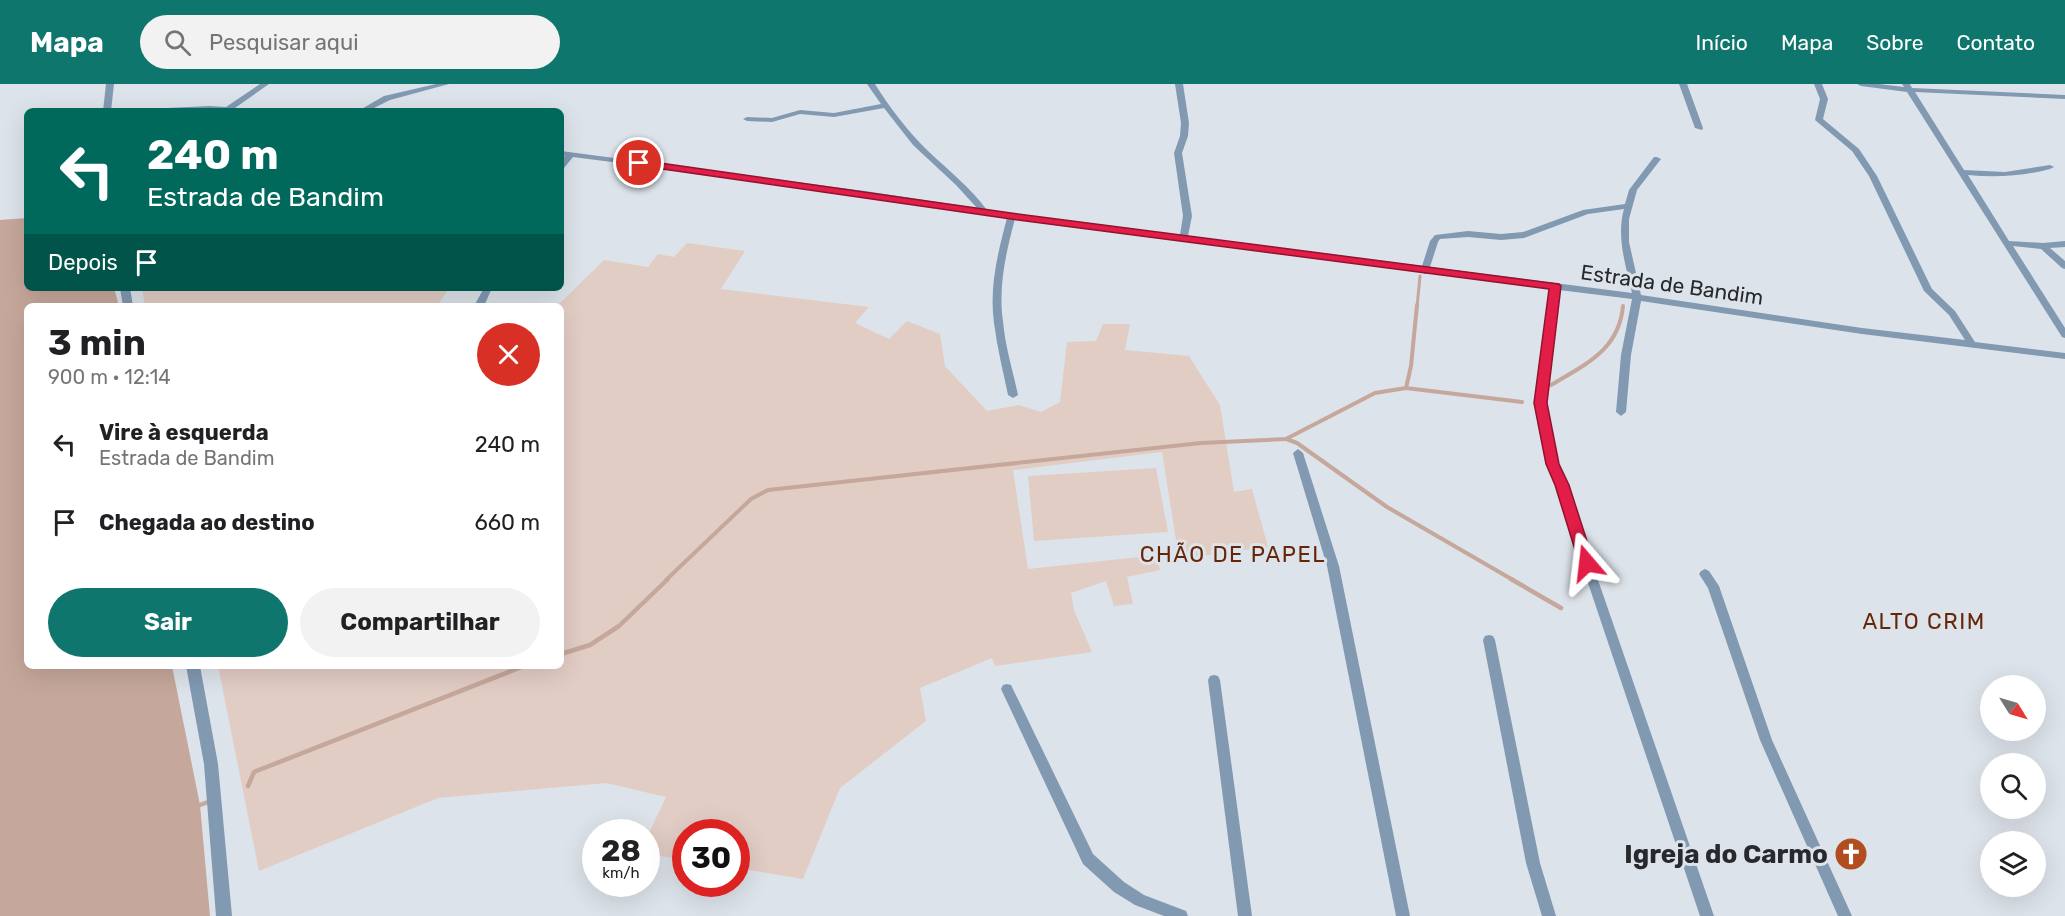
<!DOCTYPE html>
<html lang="pt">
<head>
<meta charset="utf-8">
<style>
  :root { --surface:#fff; --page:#f2f2f2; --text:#202124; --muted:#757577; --accent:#0f766e }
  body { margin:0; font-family:Rubik,sans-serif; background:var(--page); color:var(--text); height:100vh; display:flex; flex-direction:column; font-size:22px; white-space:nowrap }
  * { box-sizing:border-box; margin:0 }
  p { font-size:20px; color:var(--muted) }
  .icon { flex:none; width:33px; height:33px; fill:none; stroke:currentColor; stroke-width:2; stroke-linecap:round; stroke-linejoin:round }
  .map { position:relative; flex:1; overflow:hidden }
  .sheet { position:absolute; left:24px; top:219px; width:540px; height:366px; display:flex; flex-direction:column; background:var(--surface); border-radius:9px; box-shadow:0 6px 24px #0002 }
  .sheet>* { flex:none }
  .guide { position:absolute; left:24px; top:24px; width:540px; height:183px; border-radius:9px; box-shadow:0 6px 24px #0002; background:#00695c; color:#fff; overflow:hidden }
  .needle { width:39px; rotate:127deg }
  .controls { position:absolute; left:1980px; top:591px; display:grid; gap:12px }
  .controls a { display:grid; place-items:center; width:66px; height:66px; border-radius:50%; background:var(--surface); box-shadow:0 6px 24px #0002; font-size:30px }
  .speed { position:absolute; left:582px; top:735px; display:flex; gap:12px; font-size:30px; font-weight:700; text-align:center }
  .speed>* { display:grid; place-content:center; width:78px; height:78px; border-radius:50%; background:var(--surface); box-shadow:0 6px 24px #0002; line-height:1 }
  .speed small { font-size:15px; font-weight:400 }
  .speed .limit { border:9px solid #d22; background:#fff; color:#111 }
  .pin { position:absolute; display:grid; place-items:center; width:51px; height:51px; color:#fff; margin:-26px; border:3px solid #fff; border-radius:50%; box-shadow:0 2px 6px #0007 }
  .me { position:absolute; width:66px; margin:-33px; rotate:343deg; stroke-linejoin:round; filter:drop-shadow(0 0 4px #0008) }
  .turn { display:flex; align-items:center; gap:21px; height:126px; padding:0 24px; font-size:27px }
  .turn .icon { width:78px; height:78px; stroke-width:2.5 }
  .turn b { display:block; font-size:42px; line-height:51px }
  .then { display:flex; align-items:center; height:57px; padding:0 24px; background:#0003; gap:12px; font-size:22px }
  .round { display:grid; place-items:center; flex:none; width:63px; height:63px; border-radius:32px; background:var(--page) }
  .summary { display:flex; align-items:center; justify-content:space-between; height:102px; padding:0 24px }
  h1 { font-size:36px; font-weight:700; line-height:45px }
  .primary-button { display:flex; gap:12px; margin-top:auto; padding:12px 24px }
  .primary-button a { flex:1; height:69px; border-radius:36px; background:var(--accent); color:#fff; font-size:24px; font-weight:700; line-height:69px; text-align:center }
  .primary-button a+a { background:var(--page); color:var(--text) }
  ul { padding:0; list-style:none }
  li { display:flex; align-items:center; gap:18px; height:78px; padding:0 24px }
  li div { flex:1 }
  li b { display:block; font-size:22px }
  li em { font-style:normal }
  header { display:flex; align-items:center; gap:36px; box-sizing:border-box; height:84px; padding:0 30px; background:var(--accent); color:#fff }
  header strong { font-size:28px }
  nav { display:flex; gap:33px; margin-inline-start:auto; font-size:21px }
  .search { width:420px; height:54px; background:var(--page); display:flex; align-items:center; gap:15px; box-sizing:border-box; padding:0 21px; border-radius:33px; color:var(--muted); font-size:22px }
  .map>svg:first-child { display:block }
  .green { fill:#e2cdc5 }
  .water { fill:#c6a79b }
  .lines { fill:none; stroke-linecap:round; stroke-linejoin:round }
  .stream-far2 { stroke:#c6a79b; stroke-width:3 }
  .stream-far1 { stroke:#c6a79b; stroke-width:4 }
  .stream { stroke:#c6a79b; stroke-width:4.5 }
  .minor { fill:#8299b2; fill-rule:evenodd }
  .tertiary { fill:#8299b2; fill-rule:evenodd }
  .route { fill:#e11d48; stroke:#92132f; stroke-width:1.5 }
  .labels { text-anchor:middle; stroke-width:6; stroke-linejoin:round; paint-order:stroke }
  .street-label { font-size:21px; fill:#27292c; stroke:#dde3ea }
  .neighbourhood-label { font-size:22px; letter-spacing:1.5px; fill:#662709; stroke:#dde3ea }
  .near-poi-label { font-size:26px; font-weight:bold; fill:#27292c; stroke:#dde3ea; text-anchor:end }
</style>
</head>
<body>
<header>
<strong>Mapa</strong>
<div class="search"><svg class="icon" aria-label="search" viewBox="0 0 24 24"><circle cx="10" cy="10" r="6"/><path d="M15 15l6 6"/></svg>Pesquisar aqui</div>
<nav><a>Início</a><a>Mapa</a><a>Sobre</a><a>Contato</a></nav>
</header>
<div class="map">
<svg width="2065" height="832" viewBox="0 0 2065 832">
  <rect width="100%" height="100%" fill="#dde3ea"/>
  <g class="green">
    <polygon points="687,159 745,167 721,205 869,223 855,239 889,255 907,237 940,250 945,282 987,327 1019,321 1041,328 1060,318 1067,258 1096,257 1103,240 1130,240 1125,266 1189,272 1220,321 1234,408 1252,405 1268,463 1179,475 1162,368 1013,386 1028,485 1157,471 1160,486 1127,493 1133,520 1114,522 1106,497 1071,509 1074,526 1092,568 995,582 992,574 920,604 926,637 840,704 803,795 737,784 736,748 686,748 685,776 647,770 647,753 666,713 606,699 438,714 259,787 218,582 561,582 561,222 557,222 604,176 648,183 658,170 674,173"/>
    <polygon points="142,204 349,204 357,207 359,204 449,204 437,222 145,222"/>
    <polygon points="1156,384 1168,448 1034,457 1028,392"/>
  </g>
  <polygon class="water" points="27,134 27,204 114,204 119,222 27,222 27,582 172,582 200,721 210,832 0,832 0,136"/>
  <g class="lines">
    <polyline class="stream-far2" points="1417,223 1420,192"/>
    <g class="stream-far1">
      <path d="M 1551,301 C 1586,280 1619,266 1623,222"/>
      <polyline points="1406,304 1411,282 1417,221"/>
      <polyline points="1286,355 1297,359 1387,423 1513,496"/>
      <polyline points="666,496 751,415 768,406 1201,359 1286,355 1375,309 1406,304 1522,318"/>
    </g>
    <g class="stream">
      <polyline points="1511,495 1561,524"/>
      <polyline points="561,570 590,561 619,542 668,495"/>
      <polyline points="248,702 254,688 524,582"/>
      <polyline points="200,721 208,718"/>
    </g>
    <g class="minor">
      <polygon points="260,0 269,0 235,24 248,25 252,27 143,27 147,25 209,22 226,23"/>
      <polygon points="436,0 449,0 390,16 368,27 358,27 384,12"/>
      <path d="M 867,0 L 875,0 C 890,24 907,46 927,66 C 948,86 970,103 987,126 L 1180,151 L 1183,132 L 1174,69 L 1180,52 L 1181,39 L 1175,0 L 1183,0 L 1189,39 L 1188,52 L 1182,69 L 1192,132 L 1188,152 L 1422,182 L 1430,157 L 1435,151 L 1468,147 L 1501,150 L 1523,148 L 1583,126 L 1625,120 L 1629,106 L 1654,73 L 1657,73 L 1661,75 L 1637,106 L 1629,135 L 1629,158 L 1641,211 L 1862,244 L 1965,256 L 1949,231 L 1924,207 L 1869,92 L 1852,67 L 1815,36 L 1820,15 L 1814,0 L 1822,0 L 1828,15 L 1823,35 L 1859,65 L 1877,92 L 1932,205 L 1955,227 L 1975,258 L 2065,269 L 2065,275 L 1862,250 L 1641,217 L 1631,271 L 1626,328 L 1621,332 L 1616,328 L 1621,271 L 1632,215 L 1559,206 L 1546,319 L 1558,380 L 1714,832 L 1700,832 L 1548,380 L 1536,319 L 1550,205 L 1428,189 L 1425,190 L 1421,188 L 1015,135 C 1006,168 998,203 1003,237 C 1005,262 1013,287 1018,311 L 1013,314 L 1008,311 C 1003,287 997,263 994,239 C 989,203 998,168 1007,134 L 865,111 L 573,73 L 564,84 L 561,84 L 561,77 L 565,72 L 561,71 L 561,67 L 865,107 L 977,124 L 956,101 L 913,61 L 884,24 L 834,33 L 800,30 L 772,38 L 747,37 L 743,35 L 747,33 L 772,34 L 800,26 L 834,29 L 881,20 ZM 1624,125 C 1616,153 1626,182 1632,209 L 1430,183 L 1438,158 L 1440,155 L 1468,153 L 1501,156 L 1524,154 L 1588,130 Z"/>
      <polygon points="1679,0 1687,0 1703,44 1702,46 1695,44"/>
      <path d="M 1857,0 L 1879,0 L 1904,3 L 1902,0 L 1910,0 L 1912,4 L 2065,11 L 2065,15 L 1915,8 L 1964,86 L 2005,88 L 2050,81 L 2054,83 L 2050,85 C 2023,92 1996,94 1968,91 L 2009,157 L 2043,159 L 2065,157 L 2065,163 L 2050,164 L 2065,177 L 2065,185 L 2062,184 L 2041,165 L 2013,162 L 2065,244 L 2065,254 L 2062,253 L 1907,8 L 1861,2 Z"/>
      <polygon points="484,204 492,204 484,222 474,222"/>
      <polygon points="1298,365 1303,369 1339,482 1410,832 1396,832 1327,482 1293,369"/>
      <polygon points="1705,485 1709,487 1719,502 1772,656 1852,832 1838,832 1760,656 1708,504 1699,490 1701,487"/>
      <polygon points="1489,551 1493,552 1495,556 1540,779 1556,832 1542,832 1526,779 1483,556 1485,552"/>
      <polygon points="1214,591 1218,592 1220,596 1252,832 1238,832 1208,596 1210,592"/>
      <polygon points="1007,600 1011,601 1093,770 1124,798 1144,811 1186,827 1188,832 1164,832 1135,821 1114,808 1083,780 1001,605 1003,601"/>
    </g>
    <g class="tertiary">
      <polygon points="106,0 114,0 111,27 103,27"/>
      <polygon points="120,204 130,204 133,222 123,222"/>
      <polygon points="186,582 200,582 218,680 232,832 216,832 204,680"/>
    </g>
  </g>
  <polygon class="route" points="639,76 1011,129 1559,200 1561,202 1547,319 1559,380 1569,401 1594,479 1592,483 1582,483 1579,479 1555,401 1546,380 1534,319 1549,205 1011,135 635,81 635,77"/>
  <defs>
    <symbol id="church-disc" viewBox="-11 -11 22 22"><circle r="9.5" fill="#b24d20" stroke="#dde3ea"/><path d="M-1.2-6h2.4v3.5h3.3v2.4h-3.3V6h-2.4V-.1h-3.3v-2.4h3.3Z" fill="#fff"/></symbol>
  </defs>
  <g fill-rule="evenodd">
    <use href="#church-disc" x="1832" y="751" width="38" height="38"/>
  </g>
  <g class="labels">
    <g class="street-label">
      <text transform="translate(1672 201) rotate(8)" y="7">Estrada de Bandim</text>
    </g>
    <g class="neighbourhood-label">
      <text x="1233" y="478">CHÃO DE PAPEL</text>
      <text x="1924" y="545">ALTO CRIM</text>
    </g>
    <g class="near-poi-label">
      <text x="1828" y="779">Igreja do Carmo</text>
    </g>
  </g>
</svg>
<div class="controls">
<a><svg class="needle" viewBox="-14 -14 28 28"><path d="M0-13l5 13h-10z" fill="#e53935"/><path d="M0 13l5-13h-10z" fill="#757577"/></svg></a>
<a><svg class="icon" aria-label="search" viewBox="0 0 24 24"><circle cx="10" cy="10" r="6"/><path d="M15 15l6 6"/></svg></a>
<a><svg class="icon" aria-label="layers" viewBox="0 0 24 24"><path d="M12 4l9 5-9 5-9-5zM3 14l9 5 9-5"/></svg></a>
</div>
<div class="speed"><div>28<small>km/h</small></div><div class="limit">30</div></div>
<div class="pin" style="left:639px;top:79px;background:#d93025"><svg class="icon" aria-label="arrive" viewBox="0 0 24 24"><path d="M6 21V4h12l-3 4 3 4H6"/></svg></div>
<svg class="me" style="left:1587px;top:479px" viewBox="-20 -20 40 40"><path d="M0-17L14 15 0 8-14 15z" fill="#e11d48" stroke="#fff" stroke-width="4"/></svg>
<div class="guide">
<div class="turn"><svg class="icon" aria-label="left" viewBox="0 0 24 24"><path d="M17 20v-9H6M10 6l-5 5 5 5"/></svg><div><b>240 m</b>Estrada de Bandim</div></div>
<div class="then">Depois<svg class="icon" aria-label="arrive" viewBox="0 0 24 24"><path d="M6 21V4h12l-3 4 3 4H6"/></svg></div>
</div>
<section class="sheet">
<div class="summary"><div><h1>3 min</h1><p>900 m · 12:14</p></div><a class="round" style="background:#d93025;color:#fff"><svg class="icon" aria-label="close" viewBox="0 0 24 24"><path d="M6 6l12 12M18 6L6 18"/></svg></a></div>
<ul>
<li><svg class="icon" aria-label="left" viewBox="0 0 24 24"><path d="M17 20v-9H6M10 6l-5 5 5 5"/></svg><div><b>Vire à esquerda</b><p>Estrada de Bandim</p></div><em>240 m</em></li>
<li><svg class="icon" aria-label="arrive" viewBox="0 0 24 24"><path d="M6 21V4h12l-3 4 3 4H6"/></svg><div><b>Chegada ao destino</b></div><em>660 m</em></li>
</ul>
<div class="primary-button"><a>Sair</a><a>Compartilhar</a></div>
</section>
</div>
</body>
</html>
